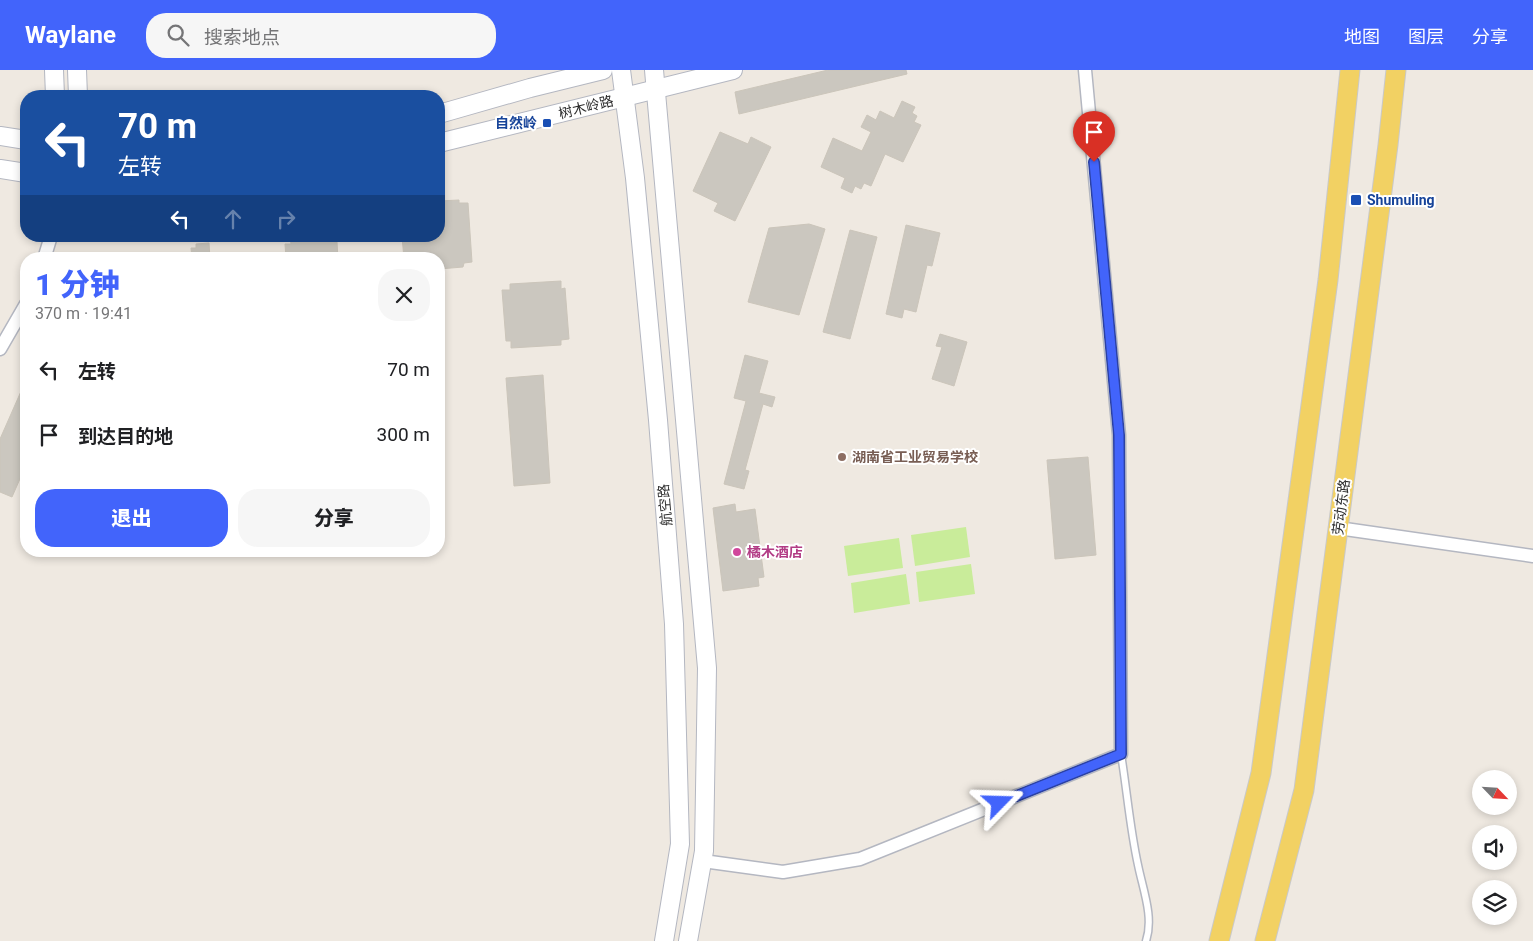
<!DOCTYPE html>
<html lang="zh">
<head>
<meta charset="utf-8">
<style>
  :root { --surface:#fff; --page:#f6f6f6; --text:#202124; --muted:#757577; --accent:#4264fb }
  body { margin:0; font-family:Roboto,"Noto Sans SC",sans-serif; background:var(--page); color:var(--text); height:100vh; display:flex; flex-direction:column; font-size:19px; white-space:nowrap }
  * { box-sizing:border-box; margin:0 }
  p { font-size:16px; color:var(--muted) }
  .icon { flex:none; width:28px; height:28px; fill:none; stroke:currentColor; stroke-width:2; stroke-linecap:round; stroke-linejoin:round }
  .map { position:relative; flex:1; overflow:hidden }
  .side { position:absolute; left:20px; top:182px; width:425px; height:305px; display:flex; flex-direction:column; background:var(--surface); border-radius:20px; box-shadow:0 2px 8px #0003 }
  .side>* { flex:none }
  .banner { position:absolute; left:20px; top:20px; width:425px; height:152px; border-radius:20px; box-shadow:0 2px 8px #0003; background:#1a4fa0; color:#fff; overflow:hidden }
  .needle { width:32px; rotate:115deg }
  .controls { position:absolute; left:1472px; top:700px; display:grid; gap:10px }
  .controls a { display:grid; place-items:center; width:45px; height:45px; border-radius:50%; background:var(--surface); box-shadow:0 2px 8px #0003; font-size:25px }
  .pin { position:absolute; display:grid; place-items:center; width:42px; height:42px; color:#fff; margin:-51px -21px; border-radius:50% 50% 50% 0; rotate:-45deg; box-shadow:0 0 5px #0007 }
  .pin .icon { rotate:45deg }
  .me { position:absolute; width:55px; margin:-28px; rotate:68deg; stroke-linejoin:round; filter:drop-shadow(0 0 4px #0008) }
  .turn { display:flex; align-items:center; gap:18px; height:105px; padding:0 15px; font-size:22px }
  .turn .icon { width:65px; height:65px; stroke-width:2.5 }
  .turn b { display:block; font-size:35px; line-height:42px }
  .lanes { display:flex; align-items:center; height:48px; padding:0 15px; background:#0003; justify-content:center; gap:25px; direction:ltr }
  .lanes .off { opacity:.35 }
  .round { display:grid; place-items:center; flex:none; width:52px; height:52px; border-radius:20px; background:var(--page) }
  .headline { display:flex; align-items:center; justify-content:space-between; height:85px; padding:0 15px }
  h1 { font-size:30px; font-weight:800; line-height:38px; color:var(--accent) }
  .cta { display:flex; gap:10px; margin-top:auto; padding:10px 15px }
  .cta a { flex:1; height:58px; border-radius:20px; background:var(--accent); color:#fff; font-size:20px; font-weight:800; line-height:58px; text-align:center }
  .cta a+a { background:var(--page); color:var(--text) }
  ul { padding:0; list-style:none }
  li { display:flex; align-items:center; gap:15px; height:65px; padding:0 15px }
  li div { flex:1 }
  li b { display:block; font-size:19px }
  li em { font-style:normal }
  header { display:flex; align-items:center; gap:30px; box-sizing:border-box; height:70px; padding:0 25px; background:var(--accent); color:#fff }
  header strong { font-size:24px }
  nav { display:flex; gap:28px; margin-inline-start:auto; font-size:18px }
  .search { width:350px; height:45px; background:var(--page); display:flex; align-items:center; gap:12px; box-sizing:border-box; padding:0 18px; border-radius:20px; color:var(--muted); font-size:19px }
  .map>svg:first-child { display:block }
  .pitch { fill:#c9ec9a }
  .building { fill:#cbc7bf; stroke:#cbc5ba }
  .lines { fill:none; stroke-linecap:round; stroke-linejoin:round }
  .lane-casing { stroke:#b4b7c1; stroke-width:9 }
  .street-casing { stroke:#b4b7c1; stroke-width:15 }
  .secondary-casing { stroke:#b4b7c1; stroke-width:20 }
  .primary-casing { stroke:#c9c9c9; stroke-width:21 }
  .lane { stroke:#fff; stroke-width:6 }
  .street { stroke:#fff; stroke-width:12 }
  .secondary { stroke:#fff; stroke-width:18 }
  .primary { stroke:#f2d163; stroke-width:19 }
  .route-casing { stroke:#2b41a3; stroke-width:12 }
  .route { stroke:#4264fb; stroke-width:9 }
  .transit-dot { fill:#1a4fb4; stroke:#fff; stroke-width:2 }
  .education-dot { fill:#8d6e63; stroke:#fff; stroke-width:2 }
  .hotel-dot { fill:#d1479c; stroke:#fff; stroke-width:2 }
  .labels { text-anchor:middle; stroke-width:4; stroke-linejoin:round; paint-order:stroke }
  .street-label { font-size:14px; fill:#2e2e2e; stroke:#fff }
  .transit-label { font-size:14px; font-weight:bold; fill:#164399; stroke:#fff; text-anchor:end }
  .education-label { font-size:14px; font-weight:bold; fill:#785e54; stroke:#fff; text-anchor:start }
  .hotel-label { font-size:14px; font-weight:bold; fill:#b23c85; stroke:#fff; text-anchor:start }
</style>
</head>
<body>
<header>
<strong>Waylane</strong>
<div class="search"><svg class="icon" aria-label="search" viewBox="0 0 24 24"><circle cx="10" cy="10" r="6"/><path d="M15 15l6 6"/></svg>搜索地点</div>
<nav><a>地图</a><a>图层</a><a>分享</a></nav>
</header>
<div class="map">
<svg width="1533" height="871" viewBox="0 0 1533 871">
  <rect width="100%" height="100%" fill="#efe9e1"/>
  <g class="pitch">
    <polygon points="966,457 970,487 915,496 911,465"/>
    <polygon points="899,468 903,498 848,506 844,476"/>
    <polygon points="971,494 975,524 919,532 916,502"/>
    <polygon points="906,504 910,534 854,543 851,513"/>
  </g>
  <g class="building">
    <polygon points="828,0 906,0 907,4 739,44 735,22"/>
    <polygon points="902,31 915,37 912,43 917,46 914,52 921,55 903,92 885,84 871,116 864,113 861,119 855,116 852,123 841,118 845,108 821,97 833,68 862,81 871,62 861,57 867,45 876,50 880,41 894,48"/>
    <polygon points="720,62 748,74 751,67 771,77 735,151 714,141 718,133 693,121"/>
    <polygon points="459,130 459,133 468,133 472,192 464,193 463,197 439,199 439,189 404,189 402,166 439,166 439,131"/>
    <polygon points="809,154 825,159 799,245 748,232 769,158"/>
    <polygon points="906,155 940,163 932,196 927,195 916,242 904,239 902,248 886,244"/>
    <polygon points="850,160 877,167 850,269 823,262"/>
    <polygon points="290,166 334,166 334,172 337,172 338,189 286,189 285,174 291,174"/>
    <polygon points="209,173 210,189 192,189 191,178 196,178 196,174"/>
    <polygon points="561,211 561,219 565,218 569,269 561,270 561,275 511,278 511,271 506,271 502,220 510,220 510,214"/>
    <polygon points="940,264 967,272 954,316 932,309 942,277 936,276"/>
    <polygon points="745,285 768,291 759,323 775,327 772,337 763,334 745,400 749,401 744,419 724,414 746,331 734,328"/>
    <polygon points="543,305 550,413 514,416 506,308"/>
    <polygon points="26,310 26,395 12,427 0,422 0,369"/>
    <polygon points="1088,387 1096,485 1055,489 1047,390"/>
    <polygon points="735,434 736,442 755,439 764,507 758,508 759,516 723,521 713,438"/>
  </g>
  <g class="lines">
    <defs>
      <path id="lane" d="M 1121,684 C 1127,721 1130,759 1138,795 C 1143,820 1154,847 1146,871"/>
      <g id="street">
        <polyline points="44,189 51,166"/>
        <polyline points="0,279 26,234"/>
        <polyline points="1338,458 1533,486"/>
        <polyline points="703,791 783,802 860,789 1121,684 1119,365 1085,0"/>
      </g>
      <g id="secondary">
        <polyline points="54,0 55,26"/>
        <polyline points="77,0 78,26"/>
        <polyline points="621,0 635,108 658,350 674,554 680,774 664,871"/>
        <polyline points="654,0 707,598 704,781 688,871"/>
        <polyline points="439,44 530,18 603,0"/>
        <polyline points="0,66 26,70"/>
        <polyline points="439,73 733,0"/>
        <polyline points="0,99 26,103"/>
      </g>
      <g id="primary">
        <polyline points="1219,871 1261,703 1328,210 1350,0"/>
        <polyline points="1265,871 1304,720 1388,75 1396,0"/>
      </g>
    </defs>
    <use href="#lane" class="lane-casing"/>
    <use href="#street" class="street-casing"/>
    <use href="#secondary" class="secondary-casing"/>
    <use href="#primary" class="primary-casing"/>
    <use href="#lane" class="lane"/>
    <use href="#street" class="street"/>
    <use href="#secondary" class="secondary"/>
    <use href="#primary" class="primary"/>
  </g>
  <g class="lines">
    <defs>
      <polyline id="route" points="999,733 1121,684 1119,365 1094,92"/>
    </defs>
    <use href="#route" class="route-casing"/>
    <use href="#route" class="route"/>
  </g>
  <g class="transit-dot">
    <rect x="542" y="48" width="10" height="10" rx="2.5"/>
    <rect x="1350" y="124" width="12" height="12" rx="2.5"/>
  </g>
  <circle class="education-dot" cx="842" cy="387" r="5"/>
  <circle class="hotel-dot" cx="737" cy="482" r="5"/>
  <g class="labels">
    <g class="street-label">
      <text transform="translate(586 37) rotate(-14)" y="5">树木岭路</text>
      <text transform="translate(665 435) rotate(-95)" y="5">航空路</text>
      <text transform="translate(1341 437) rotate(-83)" y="5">劳动东路</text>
    </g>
    <g class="transit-label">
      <text x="537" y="58">自然岭</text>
      <text x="1367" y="135" text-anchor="start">Shumuling</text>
    </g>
    <g class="education-label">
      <text x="852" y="392">湖南省工业贸易学校</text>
    </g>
    <g class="hotel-label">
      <text x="747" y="487">橘木酒店</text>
    </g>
  </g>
</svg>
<div class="controls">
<a><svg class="needle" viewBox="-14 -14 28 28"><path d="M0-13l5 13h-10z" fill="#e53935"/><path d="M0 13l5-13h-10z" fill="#757577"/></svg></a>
<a><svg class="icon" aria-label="sound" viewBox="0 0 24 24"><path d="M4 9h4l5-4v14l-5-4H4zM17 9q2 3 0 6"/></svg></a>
<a><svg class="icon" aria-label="layers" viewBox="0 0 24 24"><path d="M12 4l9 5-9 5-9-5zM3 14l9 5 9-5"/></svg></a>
</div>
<div class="pin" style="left:1094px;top:92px;background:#d93025"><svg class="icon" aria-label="arrive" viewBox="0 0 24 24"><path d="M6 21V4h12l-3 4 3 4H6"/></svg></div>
<svg class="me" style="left:999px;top:733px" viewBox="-20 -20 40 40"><path d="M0-17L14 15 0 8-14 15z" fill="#4264fb" stroke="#fff" stroke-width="4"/></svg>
<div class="banner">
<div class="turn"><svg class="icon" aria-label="left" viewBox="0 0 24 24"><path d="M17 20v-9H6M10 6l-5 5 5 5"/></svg><div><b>70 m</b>左转</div></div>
<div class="lanes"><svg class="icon" aria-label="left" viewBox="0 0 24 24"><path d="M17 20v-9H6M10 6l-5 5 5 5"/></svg><svg class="icon off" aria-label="ahead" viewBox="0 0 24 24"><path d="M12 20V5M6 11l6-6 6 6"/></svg><svg class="icon off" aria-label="right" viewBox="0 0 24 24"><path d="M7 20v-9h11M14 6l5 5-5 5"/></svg></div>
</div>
<section class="side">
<div class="headline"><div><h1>1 分钟</h1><p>370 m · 19:41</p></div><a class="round"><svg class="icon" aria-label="close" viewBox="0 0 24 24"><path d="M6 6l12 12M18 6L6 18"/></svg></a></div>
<ul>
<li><svg class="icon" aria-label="left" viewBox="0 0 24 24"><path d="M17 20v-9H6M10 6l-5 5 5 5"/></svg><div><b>左转</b></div><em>70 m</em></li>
<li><svg class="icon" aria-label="arrive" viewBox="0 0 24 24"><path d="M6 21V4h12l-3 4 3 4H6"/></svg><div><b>到达目的地</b></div><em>300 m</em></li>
</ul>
<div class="cta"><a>退出</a><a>分享</a></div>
</section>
</div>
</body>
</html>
